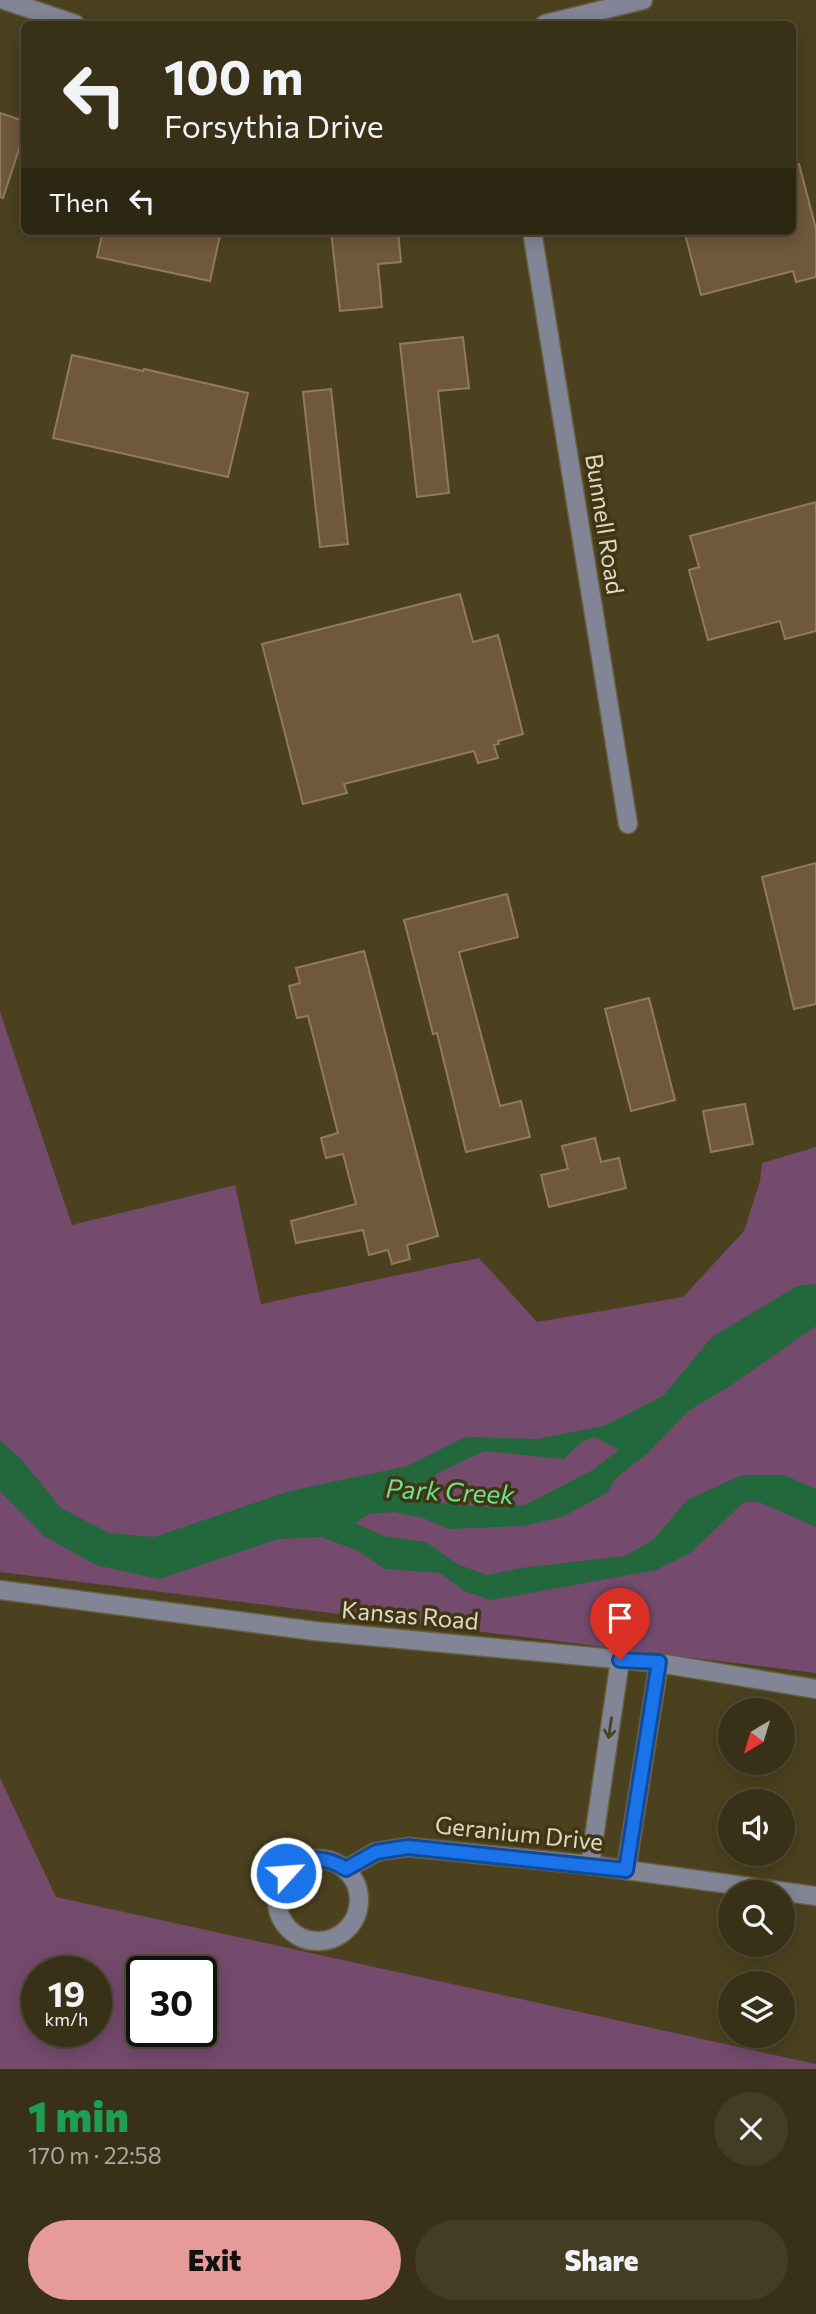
<!DOCTYPE html>
<html lang="en">
<head>
<meta charset="utf-8">
<style>
  :root { --surface:#383117; --page:#433d24; --text:#f1f3f6; --muted:#aba9a1; --line:#524c36; --accent:#e69b98 }
  body { margin:0; font-family:Commissioner,sans-serif; background:var(--page); color:var(--text); height:100vh; display:flex; flex-direction:column; font-size:26px; white-space:nowrap }
  * { box-sizing:border-box; margin:0 }
  p { font-size:23px; color:var(--muted) }
  .icon { flex:none; width:38px; height:38px; fill:none; stroke:currentColor; stroke-width:2; stroke-linecap:round; stroke-linejoin:round }
  .map { position:relative; height:2069px; overflow:hidden }
  .side { display:flex; flex-direction:column; background:var(--surface); flex:1 }
  .side>* { flex:none }
  .guide { position:absolute; left:21px; top:21px; width:775px; height:214px; border-radius:10px; box-shadow:0 4px 18px #0003,0 0 0 2px var(--line); background:#383117; color:var(--text); overflow:hidden }
  .needle { width:46px; rotate:218deg }
  .tools { position:absolute; left:718px; top:1698px; display:grid; gap:14px }
  .tools a { display:grid; place-items:center; width:77px; height:77px; border-radius:50%; background:var(--surface); box-shadow:0 4px 18px #0003,0 0 0 2px var(--line); font-size:35px }
  .speed { position:absolute; left:21px; top:1956px; display:flex; gap:14px; font-size:35px; font-weight:700; text-align:center }
  .speed>* { display:grid; place-content:center; width:91px; height:91px; border-radius:50%; background:var(--surface); box-shadow:0 4px 18px #0003,0 0 0 2px var(--line); line-height:1 }
  .speed small { font-size:18px; font-weight:400 }
  .speed .limit { border:4px solid #111; border-radius:10px; background:#fff; color:#111 }
  .pin { position:absolute; display:grid; place-items:center; width:60px; height:60px; color:#fff; margin:-72px -30px; border-radius:50% 50% 50% 0; rotate:-45deg; box-shadow:0 0 7px #0007 }
  .pin .icon { rotate:45deg }
  .me { position:absolute; width:77px; margin:-38px; rotate:64deg; stroke-linejoin:round; filter:drop-shadow(0 0 5px #0008) }
  .turn { display:flex; align-items:center; gap:24px; height:147px; padding:0 28px; font-size:32px }
  .turn .icon { width:91px; height:91px; stroke-width:2.5 }
  .turn b { display:block; font-size:49px; line-height:60px }
  .then { display:flex; align-items:center; height:66px; padding:0 28px; background:#0003; gap:14px; font-size:26px }
  .round { display:grid; place-items:center; flex:none; width:74px; height:74px; border-radius:37px; background:var(--page) }
  .overview { display:flex; align-items:center; justify-content:space-between; height:119px; padding:0 28px }
  h1 { font-size:42px; font-weight:800; line-height:52px; color:#1e9e55 }
  .primary-button { display:flex; gap:14px; margin-top:auto; padding:14px 28px }
  .primary-button a { flex:1; height:80px; border-radius:42px; background:var(--accent); color:#111; font-size:28px; font-weight:800; line-height:80px; text-align:center }
  .primary-button a+a { background:var(--page); color:var(--text) }
  .map>svg:first-child { display:block }
  .green { fill:#744a6d; fill-rule:evenodd }
  .water { fill:#23683d; fill-rule:evenodd }
  .building { fill:#6f583b; stroke:#927a5c; stroke-width:2 }
  .lines { fill:none; stroke-linecap:round; stroke-linejoin:round }
  .minor-casing { stroke:#685f40; stroke-width:21 }
  .minor { stroke:#818595; stroke-width:18 }
  .oneway { stroke:#4a4227 }
  .route-casing { stroke:#114b97; stroke-width:18 }
  .route { stroke:#1a73e8; stroke-width:12 }
  .labels { text-anchor:middle; stroke-width:7; stroke-linejoin:round; paint-order:stroke }
  .street-label { font-size:24px; fill:#ded8c5; stroke:#403614 }
  .water-label { font-size:26px; font-style:italic; fill:#6ce194; stroke:#403614 }
</style>
</head>
<body>
<div class="map">
<svg width="816" height="2069" viewBox="0 0 816 2069">
  <rect width="100%" height="100%" fill="#4b411f"/>
  <g class="green">
    <polygon points="0,1012 72,1225 235,1185 261,1304 479,1258 537,1322 683,1297 744,1231 760,1181 762,1163 816,1147 816,1673 0,1572"/>
    <path d="M 0,1778 L 56,1897 L 816,2064 L 816,2069 L 0,2069 ZM 37,1972 L 96,1972 L 96,2032 L 37,2032 ZM 142,1972 L 201,1972 L 201,2032 L 142,2032 Z"/>
  </g>
  <path class="water" d="M 816,1284 L 816,1326 L 730,1386 L 688,1411 L 648,1453 L 616,1478 L 607,1493 L 562,1517 L 523,1526 L 449,1529 L 423,1518 L 394,1512 L 369,1514 L 355,1523 L 384,1536 L 426,1542 L 457,1564 L 487,1575 L 521,1568 L 625,1556 L 654,1539 L 687,1500 L 742,1475 L 784,1475 L 816,1489 L 816,1527 L 759,1502 L 744,1502 L 690,1553 L 656,1570 L 491,1600 L 464,1591 L 440,1573 L 385,1569 L 356,1550 L 321,1537 L 278,1539 L 159,1579 L 96,1565 L 44,1536 L 0,1491 L 0,1440 L 21,1459 L 61,1508 L 109,1533 L 154,1537 L 290,1491 L 407,1466 L 465,1437 L 537,1439 L 604,1426 L 663,1396 L 712,1337 L 797,1286 ZM 595,1437 L 619,1450 L 591,1471 L 525,1505 L 489,1507 L 437,1503 L 426,1489 L 436,1474 L 484,1451 L 564,1459 L 581,1442 Z"/>
  <g class="building">
    <polygon points="0,113 24,121 24,134 3,198 0,197"/>
    <polygon points="799,164 816,229 816,277 796,282 793,271 701,295 685,234 697,231 793,231 793,165"/>
    <polygon points="103,231 221,231 210,281 97,257"/>
    <polygon points="331,231 398,231 401,262 378,264 382,307 340,311"/>
    <polygon points="463,337 469,388 438,391 449,493 417,497 400,344"/>
    <polygon points="72,355 143,371 144,369 248,393 228,477 53,438"/>
    <polygon points="331,389 348,544 320,547 303,392"/>
    <polygon points="816,502 816,631 785,639 780,621 708,640 689,570 699,567 690,536"/>
    <polygon points="460,594 473,642 498,635 523,734 498,741 499,744 494,745 498,758 478,763 474,751 344,784 347,793 303,804 262,644"/>
    <polygon points="816,863 816,1004 794,1009 762,877"/>
    <polygon points="507,894 518,937 459,952 500,1106 521,1101 530,1137 466,1152 437,1033 433,1034 404,920"/>
    <polygon points="364,951 438,1236 407,1245 410,1259 392,1264 388,1250 369,1255 363,1230 296,1243 291,1221 356,1204 343,1154 326,1158 321,1138 338,1133 308,1016 297,1018 289,986 300,983 296,968"/>
    <polygon points="649,998 675,1100 631,1111 605,1009"/>
    <polygon points="745,1104 753,1144 711,1152 703,1111"/>
    <polygon points="595,1138 601,1162 619,1158 626,1188 549,1207 541,1175 568,1169 562,1146"/>
  </g>
  <g class="lines">
    <defs>
      <g id="minor">
        <polyline points="4,0 75,24"/>
        <polyline points="545,24 643,0"/>
        <polyline points="532,231 628,824"/>
        <polyline points="0,1590 314,1631 659,1663 816,1689"/>
        <circle cx="318" cy="1900" r="41"/>
        <polyline points="590,1865 620,1660"/>
        <polyline points="346,1869 376,1852 408,1847 590,1865 816,1896"/>
        <polyline points="626,1870 659,1663"/>
      </g>
    </defs>
    <use href="#minor" class="minor-casing"/>
    <use href="#minor" class="minor"/>
  </g>
  <defs><path id="oneway-shaft" d="M-6 0H5M1.5-3L5.5 0L1.5 3" fill="none" stroke-width="1.6" stroke-linecap="round" stroke-linejoin="round" transform="scale(1.75)"/></defs>
  <use class="oneway" href="#oneway-shaft" transform="translate(610 1728) rotate(98)"/>
  <g class="lines">
    <defs>
      <path id="route" d="M 286,1873 C 305,1856 324,1855 346,1869 L 376,1852 L 408,1847 L 626,1870 L 659,1662 L 620,1660"/>
    </defs>
    <use href="#route" class="route-casing"/>
    <use href="#route" class="route"/>
  </g>
  <g class="labels">
    <g class="street-label">
      <text transform="translate(604 524) rotate(81)" y="8">Bunnell Road</text>
      <text transform="translate(410 1616) rotate(5)" y="8">Kansas Road</text>
      <text transform="translate(519 1834) rotate(6)" y="8">Geranium Drive</text>
    </g>
    <g class="water-label">
      <text transform="translate(450 1492) rotate(3)" y="9">Park Creek</text>
    </g>
  </g>
</svg>
<div class="tools">
<a><svg class="needle" viewBox="-14 -14 28 28"><path d="M0-13l5 13h-10z" fill="#e53935"/><path d="M0 13l5-13h-10z" fill="#aba9a1"/></svg></a>
<a><svg class="icon" aria-label="sound" viewBox="0 0 24 24"><path d="M4 9h4l5-4v14l-5-4H4zM17 9q2 3 0 6"/></svg></a>
<a><svg class="icon" aria-label="search" viewBox="0 0 24 24"><circle cx="10" cy="10" r="6"/><path d="M15 15l6 6"/></svg></a>
<a><svg class="icon" aria-label="layers" viewBox="0 0 24 24"><path d="M12 4l9 5-9 5-9-5zM3 14l9 5 9-5"/></svg></a>
</div>
<div class="speed"><div>19<small>km/h</small></div><div class="limit">30</div></div>
<div class="pin" style="left:620px;top:1660px;background:#d93025"><svg class="icon" aria-label="arrive" viewBox="0 0 24 24"><path d="M6 21V4h12l-3 4 3 4H6"/></svg></div>
<svg class="me" style="left:286px;top:1873px" viewBox="-20 -20 40 40"><circle r="17" fill="#1a73e8" stroke="#fff" stroke-width="3"/><path d="M0-11L8 9 0 5-8 9z" fill="#fff"/></svg>
<div class="guide">
<div class="turn"><svg class="icon" aria-label="left" viewBox="0 0 24 24"><path d="M17 20v-9H6M10 6l-5 5 5 5"/></svg><div><b>100 m</b>Forsythia Drive</div></div>
<div class="then">Then<svg class="icon" aria-label="left" viewBox="0 0 24 24"><path d="M17 20v-9H6M10 6l-5 5 5 5"/></svg></div>
</div>
</div>
<section class="side">
<div class="overview"><div><h1>1 min</h1><p>170 m · 22:58</p></div><a class="round"><svg class="icon" aria-label="close" viewBox="0 0 24 24"><path d="M6 6l12 12M18 6L6 18"/></svg></a></div>
<div class="primary-button"><a>Exit</a><a>Share</a></div>
</section>
</body>
</html>
